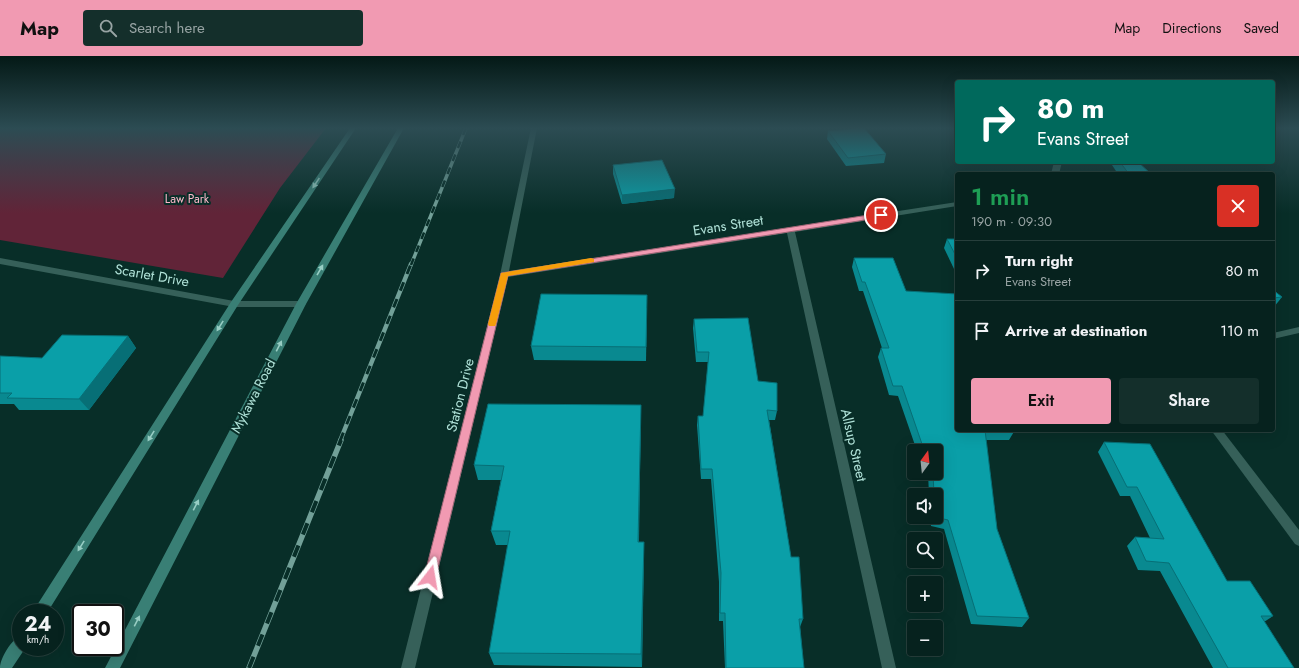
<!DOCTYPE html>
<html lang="en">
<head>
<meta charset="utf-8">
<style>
  :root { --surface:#06221e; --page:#142f2b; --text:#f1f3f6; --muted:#98a4a4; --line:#273f3c; --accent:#f19ab2 }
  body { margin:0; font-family:Jost,sans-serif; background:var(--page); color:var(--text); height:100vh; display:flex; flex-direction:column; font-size:15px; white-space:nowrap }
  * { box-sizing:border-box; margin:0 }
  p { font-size:13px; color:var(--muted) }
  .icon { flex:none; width:22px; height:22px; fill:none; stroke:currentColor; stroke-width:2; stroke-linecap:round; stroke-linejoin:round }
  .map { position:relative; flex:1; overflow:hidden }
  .details { position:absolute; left:955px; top:116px; width:320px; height:260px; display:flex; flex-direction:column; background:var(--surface); border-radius:4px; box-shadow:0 4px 16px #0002,0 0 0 1px var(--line) }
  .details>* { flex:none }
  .hud { position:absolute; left:955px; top:24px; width:320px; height:84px; border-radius:4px; box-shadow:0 4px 16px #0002,0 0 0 1px var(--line); background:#00695c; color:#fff; overflow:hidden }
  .needle { width:26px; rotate:15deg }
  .buttons { position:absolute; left:907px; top:388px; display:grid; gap:8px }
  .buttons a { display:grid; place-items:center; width:36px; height:36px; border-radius:4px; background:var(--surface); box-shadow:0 4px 16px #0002,0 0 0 1px var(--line); font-size:20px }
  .speed { position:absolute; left:12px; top:548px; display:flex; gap:8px; font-size:20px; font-weight:700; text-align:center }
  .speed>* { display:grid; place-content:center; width:52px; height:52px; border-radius:50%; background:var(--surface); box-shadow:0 4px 16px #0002,0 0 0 1px var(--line); line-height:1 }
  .speed small { font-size:10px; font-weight:400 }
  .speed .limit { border:2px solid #111; border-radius:6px; background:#fff; color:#111 }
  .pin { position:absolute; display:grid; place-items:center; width:34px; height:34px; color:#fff; margin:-17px; border:2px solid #fff; border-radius:50%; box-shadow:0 1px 4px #0007 }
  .me { position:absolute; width:44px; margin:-22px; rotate:14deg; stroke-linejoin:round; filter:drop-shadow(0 0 3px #0008) }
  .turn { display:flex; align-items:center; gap:14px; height:84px; padding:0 16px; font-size:18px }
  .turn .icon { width:52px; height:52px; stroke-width:2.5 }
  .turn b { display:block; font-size:28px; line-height:34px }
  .round { display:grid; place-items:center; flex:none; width:42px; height:42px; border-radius:4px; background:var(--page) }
  .overview { display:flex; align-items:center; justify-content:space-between; height:68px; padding:0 16px }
  h1 { font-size:24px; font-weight:600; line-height:30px; color:#1e9e55 }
  .button { display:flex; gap:8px; margin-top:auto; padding:8px 16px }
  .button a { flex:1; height:46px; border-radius:4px; background:var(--accent); color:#111; font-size:16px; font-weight:600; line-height:46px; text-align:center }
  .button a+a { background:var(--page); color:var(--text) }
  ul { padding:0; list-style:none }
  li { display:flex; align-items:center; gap:12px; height:60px; padding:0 16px; border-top:1px solid var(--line) }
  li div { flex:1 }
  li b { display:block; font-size:15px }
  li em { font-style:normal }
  header { display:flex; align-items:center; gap:24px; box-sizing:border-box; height:56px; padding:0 20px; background:var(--accent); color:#111 }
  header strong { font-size:19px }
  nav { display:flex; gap:22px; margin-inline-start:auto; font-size:14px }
  .search { width:280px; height:36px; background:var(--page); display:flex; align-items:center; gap:10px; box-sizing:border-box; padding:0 14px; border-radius:4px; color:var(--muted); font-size:15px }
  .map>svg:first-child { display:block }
  .green { fill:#612438 }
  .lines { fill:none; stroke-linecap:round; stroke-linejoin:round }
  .minor { fill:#366059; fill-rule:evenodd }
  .secondary { fill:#397f75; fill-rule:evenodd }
  .rail-far2-casing { stroke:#72a098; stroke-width:3.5 }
  .rail-far1-casing { stroke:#72a098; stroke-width:4.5 }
  .rail-casing { stroke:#72a098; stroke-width:5.5 }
  .rail-far2 { stroke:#082e28; stroke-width:2.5; stroke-dasharray:7; stroke-linecap:butt }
  .rail-far1 { stroke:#082e28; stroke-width:3; stroke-dasharray:9; stroke-linecap:butt }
  .rail { stroke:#082e28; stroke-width:4; stroke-dasharray:12; stroke-linecap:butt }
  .wall { fill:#098990 }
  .shaded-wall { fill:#076f76 }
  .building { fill:#0a9fa8; stroke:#076f76 }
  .oneway { fill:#98cec4 }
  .route { fill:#f19ab2; stroke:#9d6474 }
  .slow { fill:#f59e0b }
  .labels { text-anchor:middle; stroke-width:4; stroke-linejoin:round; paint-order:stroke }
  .far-park-label { font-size:12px; fill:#fdb8ca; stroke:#082e28 }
  .street-label { font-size:14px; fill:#b0e2d8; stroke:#082e28 }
</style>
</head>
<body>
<header>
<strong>Map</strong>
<div class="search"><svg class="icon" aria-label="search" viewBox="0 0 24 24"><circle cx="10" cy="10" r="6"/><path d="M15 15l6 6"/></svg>Search here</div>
<nav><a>Map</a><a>Directions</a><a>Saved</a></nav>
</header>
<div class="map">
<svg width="1299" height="612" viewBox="0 0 1299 612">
  <rect width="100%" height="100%" fill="#082e28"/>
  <polygon class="green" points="0,72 326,72 280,132 223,222 0,184"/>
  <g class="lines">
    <g class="minor">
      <polygon points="531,72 537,72 509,215 957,146 957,150 795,176 896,612 882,612 787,177 508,221 415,612 401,612 500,219"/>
      <polygon points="1054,106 1062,106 1059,118 1051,118"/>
      <polygon points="0,202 234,245 301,245 306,248 301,251 234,251 0,208"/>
      <polygon points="1299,271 1299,277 1273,283 1273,277"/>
      <polygon points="1211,374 1222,374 1299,474 1299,490 1295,488"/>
    </g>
    <g class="secondary">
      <polygon points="350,72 356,72 238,249 47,557 32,557 231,246"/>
      <polygon points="398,72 404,72 306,248 120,612 105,612 296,248"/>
      <path d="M 21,579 L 21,591 L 26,591 L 12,612 L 0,612 C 0,602 12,583 21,579 Z"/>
    </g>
    <defs>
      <polyline id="rail-far2" points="411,209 466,72"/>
      <polyline id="rail-far1" points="340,385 411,208"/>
      <polyline id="rail" points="249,612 341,384"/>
    </defs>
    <use href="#rail-far2" class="rail-far2-casing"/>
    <use href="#rail-far1" class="rail-far1-casing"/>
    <use href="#rail" class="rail-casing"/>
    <use href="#rail-far2" class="rail-far2"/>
    <use href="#rail-far1" class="rail-far1"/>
    <use href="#rail" class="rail"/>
  </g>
  <g class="wall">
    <polygon points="828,75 886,98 884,107 846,110 827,83"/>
    <polygon points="1113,106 1138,106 1151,118 1118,118 1112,109"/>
    <polygon points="613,109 674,142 622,148 613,118"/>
    <polygon points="947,183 957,183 957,217 956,217 944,192"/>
    <polygon points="854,202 957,374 1015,374 1009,384 986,384 997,473 1029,562 1022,571 971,568 944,473 931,470 930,461 936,461 936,439 929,439 928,417 936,417 936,395 917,395 898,340 889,339 878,301 881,292 882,292 863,235 859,235 852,211"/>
    <polygon points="1273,234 1282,241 1274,251 1273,251"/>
    <polygon points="647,252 646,305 534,304 531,290"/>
    <polygon points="694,263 758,325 777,355 775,364 769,364 791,501 803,563 800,571 804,612 725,612 723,565 719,565 719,526 711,423 701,423 697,369 698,360 703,360 708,306 696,306 693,272"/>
    <polygon points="128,280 136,292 89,354 19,354 14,348 0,348 0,300 42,302"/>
    <polygon points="641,349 639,486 644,486 642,611 494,609 489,597 508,489 496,489 491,475 501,424 478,424 474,409"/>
    <polygon points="1104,386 1227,525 1273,560 1264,566 1294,612 1213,612 1160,515 1138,514 1127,490 1135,481 1150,482 1130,440 1120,440 1098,396"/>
  </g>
  <g class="shaded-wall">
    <polygon points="956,88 957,88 957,92 955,93"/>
    <polygon points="675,133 674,142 622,148 622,139"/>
    <polygon points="128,280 136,292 89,354 79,343"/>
    <polygon points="641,349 641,364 638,500 638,486"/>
    <polygon points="644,486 644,500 642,611 641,598"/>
  </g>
  <g class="building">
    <polygon points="864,72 886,98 848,102 828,75"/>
    <polygon points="662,104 675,133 622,139 613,109"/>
    <polygon points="1120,106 1138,106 1151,118 1129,118"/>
    <polygon points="947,183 957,183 957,202"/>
    <polygon points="854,202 893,202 906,235 957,238 957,374 1015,374 985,374 997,473 1029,562 977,560 948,464 935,461 936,461 936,439 934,439 933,417 936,417 936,395 932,395 931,388 922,388 902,330 893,330 881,292 889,292 865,226 862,226"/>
    <polygon points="1273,234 1282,241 1273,242"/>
    <polygon points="541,238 647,239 646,291 531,290"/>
    <polygon points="748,262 758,325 777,327 777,355 767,354 791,501 799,501 803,563 799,563 804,612 726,612 725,557 720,557 721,517 712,413 701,413 698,360 703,360 709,296 697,296 694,263"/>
    <polygon points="62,279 128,280 79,343 7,342 12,337 0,337 0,300 42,302"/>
    <polygon points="488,348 641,349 638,486 644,486 641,598 489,597 510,475 491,475 504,410 474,409"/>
    <polygon points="1104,386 1150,388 1227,525 1250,525 1273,560 1261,560 1294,612 1228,612 1169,507 1146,505 1135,481 1164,483 1137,431 1127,431"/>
  </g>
  <defs><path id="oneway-solid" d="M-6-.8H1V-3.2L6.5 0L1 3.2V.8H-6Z"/></defs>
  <g class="oneway">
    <use href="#oneway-solid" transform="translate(316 127) rotate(124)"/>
    <use href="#oneway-solid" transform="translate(320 214) rotate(-60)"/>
    <use href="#oneway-solid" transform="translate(220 270) rotate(122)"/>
    <use href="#oneway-solid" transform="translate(279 290) rotate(-63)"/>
    <use href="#oneway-solid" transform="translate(151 380) rotate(122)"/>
    <use href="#oneway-solid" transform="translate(196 449) rotate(-63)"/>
    <use href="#oneway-solid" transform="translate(81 490) rotate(122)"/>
    <use href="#oneway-solid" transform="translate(137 565) rotate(-63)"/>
  </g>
  <linearGradient id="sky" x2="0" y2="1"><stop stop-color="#041916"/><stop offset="0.46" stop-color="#2c4c53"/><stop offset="1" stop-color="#2c4c53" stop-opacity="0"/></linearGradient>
  <rect width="1299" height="157" fill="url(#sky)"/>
  <polygon class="route" points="881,157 885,159 884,161 508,220 436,521 434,525 430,527 426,525 424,521 501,217"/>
  <polygon class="slow" points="591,202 594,203 594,206 508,220 496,268 495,270 489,270 488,268 501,217"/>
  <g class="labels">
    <g class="far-park-label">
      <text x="187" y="147">Law Park</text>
    </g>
    <g class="street-label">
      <text transform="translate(728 169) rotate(-9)" y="5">Evans Street</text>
      <text transform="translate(152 219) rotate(10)" y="5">Scarlet Drive</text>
      <text transform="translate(460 339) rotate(-76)" y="5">Station Drive</text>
      <text transform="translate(253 340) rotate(-63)" y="5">Mykawa Road</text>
      <text transform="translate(854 389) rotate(77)" y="5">Allsup Street</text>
    </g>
  </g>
</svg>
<div class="buttons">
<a><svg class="needle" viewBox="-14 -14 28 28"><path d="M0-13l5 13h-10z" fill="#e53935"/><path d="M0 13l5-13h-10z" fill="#98a4a4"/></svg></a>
<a><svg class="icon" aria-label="sound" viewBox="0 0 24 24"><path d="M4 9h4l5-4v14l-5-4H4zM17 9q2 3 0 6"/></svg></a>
<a><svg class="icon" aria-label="search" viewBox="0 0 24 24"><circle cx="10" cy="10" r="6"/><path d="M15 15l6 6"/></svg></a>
<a>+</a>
<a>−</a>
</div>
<div class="speed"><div>24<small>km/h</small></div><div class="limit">30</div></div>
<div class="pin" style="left:881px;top:159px;background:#d93025"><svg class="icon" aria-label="arrive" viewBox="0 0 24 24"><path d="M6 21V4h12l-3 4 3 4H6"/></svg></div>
<svg class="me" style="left:430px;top:521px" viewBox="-20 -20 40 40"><path d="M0-17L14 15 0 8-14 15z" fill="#f19ab2" stroke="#fff" stroke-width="4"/></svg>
<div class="hud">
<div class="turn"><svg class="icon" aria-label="right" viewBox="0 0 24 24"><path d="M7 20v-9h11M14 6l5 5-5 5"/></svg><div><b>80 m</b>Evans Street</div></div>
</div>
<section class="details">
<div class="overview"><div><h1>1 min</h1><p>190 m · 09:30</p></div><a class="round" style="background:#d93025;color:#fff"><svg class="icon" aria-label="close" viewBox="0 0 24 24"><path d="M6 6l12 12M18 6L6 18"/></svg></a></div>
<ul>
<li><svg class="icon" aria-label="right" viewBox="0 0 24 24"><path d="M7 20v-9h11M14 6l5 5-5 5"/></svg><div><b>Turn right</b><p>Evans Street</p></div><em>80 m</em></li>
<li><svg class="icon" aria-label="arrive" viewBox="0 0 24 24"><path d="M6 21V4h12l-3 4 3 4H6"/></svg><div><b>Arrive at destination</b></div><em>110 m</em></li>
</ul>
<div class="button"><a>Exit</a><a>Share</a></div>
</section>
</div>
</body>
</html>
